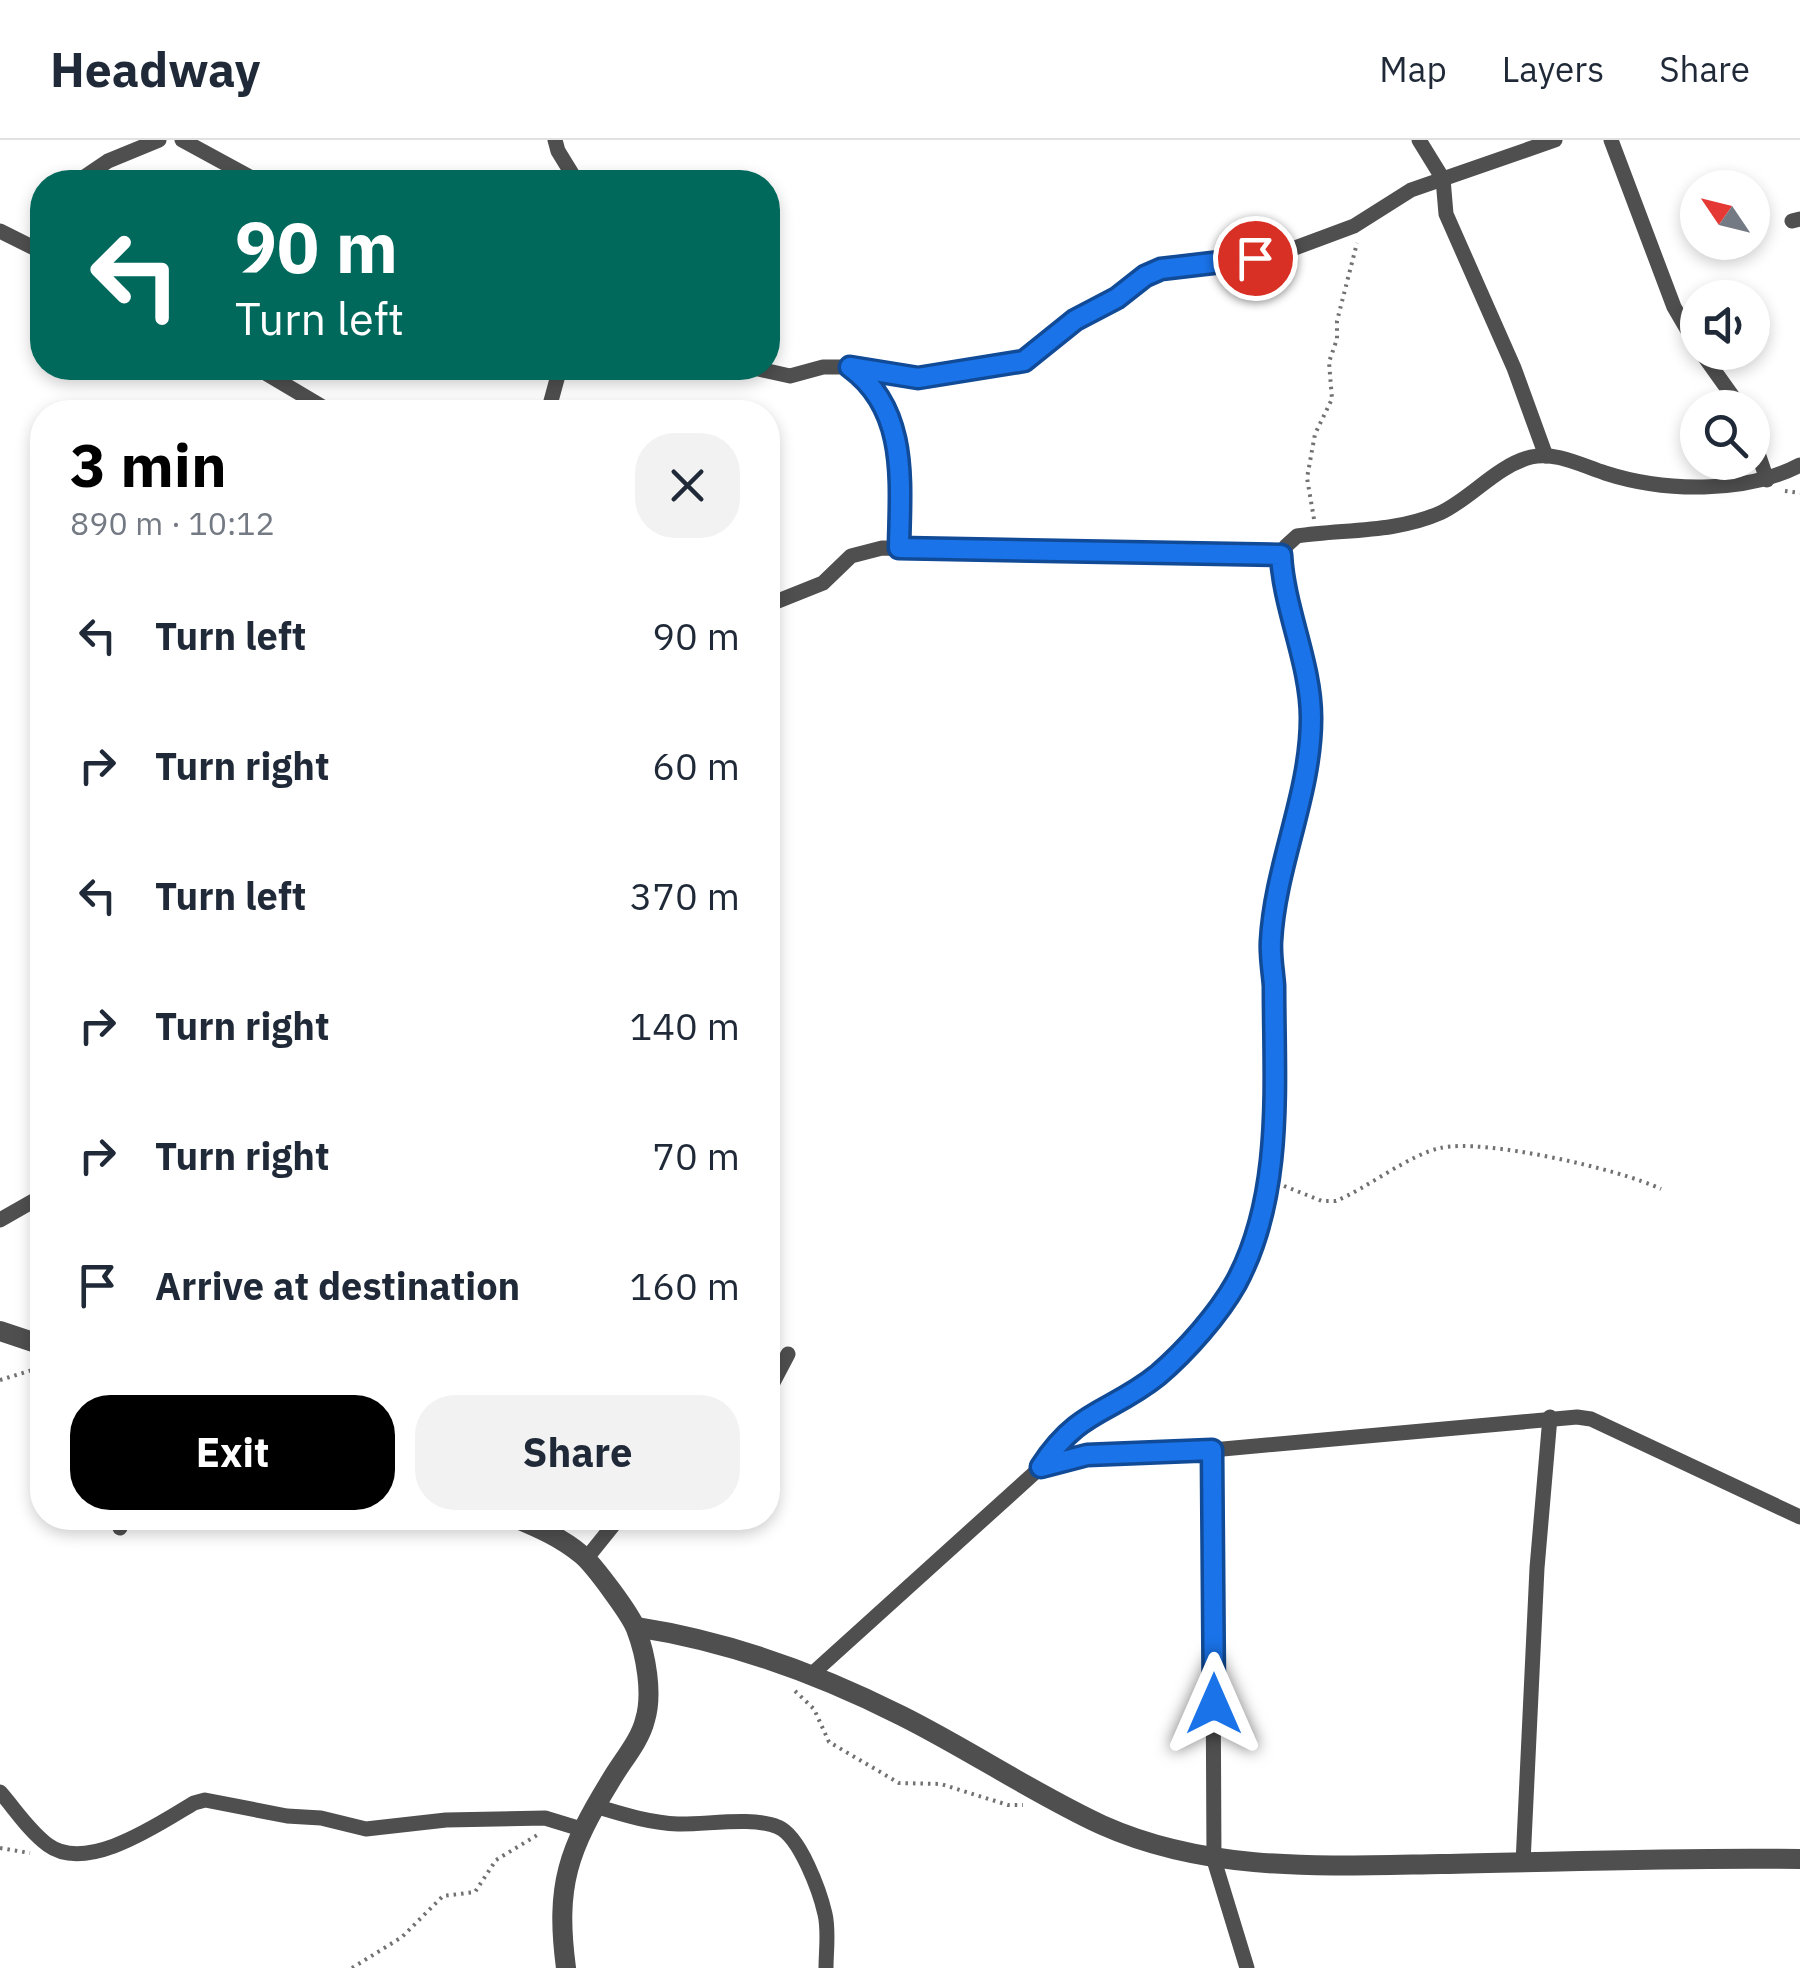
<!DOCTYPE html>
<html lang="en">
<head>
<meta charset="utf-8">
<style>
  :root { --surface:#fff; --page:#f2f2f3; --text:#1f2937; --muted:#747a83; --line:#e0e1e3; --accent:#000 }
  body { margin:0; font-family:"IBM Plex Sans",sans-serif; background:var(--page); color:var(--text); height:100vh; display:flex; flex-direction:column; font-size:38px; white-space:nowrap }
  * { box-sizing:border-box; margin:0 }
  p { font-size:32px; color:var(--muted) }
  .icon { flex:none; width:55px; height:55px; fill:none; stroke:currentColor; stroke-width:2; stroke-linecap:round; stroke-linejoin:round }
  .map { position:relative; flex:1; overflow:hidden }
  .drawer { position:absolute; left:30px; top:260px; width:750px; height:1130px; display:flex; flex-direction:column; background:var(--surface); border-radius:40px; box-shadow:0 5px 15px #0003 }
  .drawer>* { flex:none }
  .banner { position:absolute; left:30px; top:30px; width:750px; height:210px; border-radius:40px; box-shadow:0 5px 15px #0003; background:#00695c; color:#fff; overflow:hidden }
  .needle { width:65px; rotate:305deg }
  .controls { position:absolute; left:1680px; top:30px; display:grid; gap:20px }
  .controls a { display:grid; place-items:center; width:90px; height:90px; border-radius:50%; background:var(--surface); box-shadow:0 5px 15px #0003; font-size:50px }
  .pin { position:absolute; display:grid; place-items:center; width:85px; height:85px; color:#fff; margin:-42px; border:5px solid #fff; border-radius:50%; box-shadow:0 2px 10px #0007 }
  .me { position:absolute; width:110px; margin:-55px; rotate:0deg; stroke-linejoin:round; filter:drop-shadow(0 0 8px #0008) }
  .turn { display:flex; align-items:center; gap:35px; height:210px; padding:0 40px; font-size:45px }
  .turn .icon { width:130px; height:130px; stroke-width:2.5 }
  .turn b { display:block; font-size:70px; line-height:85px }
  .round { display:grid; place-items:center; flex:none; width:105px; height:105px; border-radius:40px; background:var(--page) }
  .overview { display:flex; align-items:center; justify-content:space-between; height:170px; padding:0 40px }
  h1 { font-size:60px; font-weight:800; line-height:75px; color:var(--accent) }
  .cta { display:flex; gap:20px; margin-top:auto; padding:20px 40px }
  .cta a { flex:1; height:115px; border-radius:40px; background:var(--accent); color:#fff; font-size:40px; font-weight:800; line-height:115px; text-align:center }
  .cta a+a { background:var(--page); color:var(--text) }
  ul { padding:0; list-style:none }
  li { display:flex; align-items:center; gap:30px; height:130px; padding:0 40px }
  li div { flex:1 }
  li b { display:block; font-size:38px }
  li em { font-style:normal }
  header { display:flex; align-items:center; gap:60px; box-sizing:border-box; height:140px; padding:0 50px; background:var(--surface); border-bottom:2px solid var(--line) }
  header strong { font-size:48px }
  nav { display:flex; gap:55px; margin-inline-start:auto; font-size:35px }
  .map>svg:first-child { display:block }
  .lines { fill:none; stroke-linecap:round; stroke-linejoin:round }
  .path { stroke:#717171; stroke-width:4; stroke-dasharray:2.5 5; stroke-linecap:butt }
  .minor { stroke:#4f4f4f; stroke-width:15 }
  .tertiary { stroke:#4f4f4f; stroke-width:20 }
  .route-casing { stroke:#114b97; stroke-width:25 }
  .route { stroke:#1a73e8; stroke-width:18 }
</style>
</head>
<body>
<header>
<strong>Headway</strong>
<nav><a>Map</a><a>Layers</a><a>Share</a></nav>
</header>
<div class="map">
<svg width="1800" height="1828" viewBox="0 0 1800 1828">
  <rect width="100%" height="100%" fill="#fff"/>
  <g class="lines">
    <g class="path">
      <polyline points="1785,351 1800,353"/>
      <polyline points="1314,379 1307,338 1315,294 1332,259 1329,222 1337,199 1337,181 1357,103"/>
      <path d="M 1284,1046 L 1322,1061 L 1336,1061 C 1367,1048 1409,1015 1440,1008 C 1483,998 1620,1029 1661,1049"/>
      <polyline points="0,1240 42,1227"/>
      <polyline points="795,1551 814,1569 829,1602 899,1643 941,1644 1008,1665 1023,1665"/>
      <polyline points="0,1708 30,1713"/>
      <polyline points="352,1828 402,1797 443,1756 475,1752 496,1720 539,1694"/>
    </g>
    <g class="minor">
      <polyline points="182,0 259,42"/>
      <polyline points="555,0 558,11 577,42"/>
      <polyline points="1419,0 1443,39 1446,74 1514,228 1546,316"/>
      <polyline points="1611,0 1674,167 1698,208"/>
      <polyline points="77,42 108,21 159,0"/>
      <polyline points="1792,81 1800,79"/>
      <polyline points="0,91 42,112"/>
      <polyline points="1701,212 1741,268"/>
      <polyline points="257,228 331,272"/>
      <polyline points="754,228 790,236 823,227 849,227 918,237 1023,221 1075,180 1100,169 1161,129 1276,115 1354,86 1411,50 1555,0"/>
      <path d="M 851,228 C 910,271 899,344 899,408"/>
      <polyline points="548,272 560,228"/>
      <polyline points="1752,295 1767,340"/>
      <polyline points="768,465 823,443 851,416 882,408 1281,415"/>
      <polyline points="0,1080 42,1056"/>
      <polyline points="768,1252 788,1214"/>
      <polyline points="1212,1310 1214,1720 1247,1828"/>
      <polyline points="1041,1327 1087,1315 1212,1310 1577,1277 1591,1279 1800,1377"/>
      <polyline points="117,1378 120,1388"/>
      <polyline points="586,1419 619,1378"/>
      <path d="M 812,1534 L 1041,1327 L 1056,1304 L 1076,1283 L 1158,1234 L 1181,1210 L 1236,1143 L 1253,1100 L 1270,1040 L 1274,910 L 1271,803 L 1309,606 L 1311,575 L 1282,425 L 1286,406 L 1297,396 C 1344,389 1395,393 1440,373 C 1472,358 1496,326 1531,317 C 1555,311 1583,326 1605,333 C 1664,352 1745,354 1800,325"/>
      <path d="M 0,1652 C 15,1669 29,1691 48,1705 C 87,1734 160,1683 194,1663 L 205,1660 L 287,1676 L 321,1678 L 366,1689 L 446,1680 L 545,1678 L 581,1689"/>
      <path d="M 595,1666 C 622,1674 649,1683 678,1684 C 705,1685 753,1676 778,1687 C 800,1696 820,1752 825,1774 C 829,1791 826,1811 826,1828"/>
      <polyline points="1523,1723 1537,1428 1550,1277"/>
    </g>
    <g class="tertiary">
      <polyline points="0,1191 42,1205"/>
      <path d="M 515,1378 C 539,1388 562,1398 582,1415 C 594,1425 631,1475 636,1489 C 646,1515 653,1554 645,1580 C 640,1601 622,1621 611,1640 C 568,1710 555,1745 566,1828"/>
      <path d="M 636,1487 C 727,1501 819,1534 902,1576 C 970,1610 1033,1653 1102,1685 C 1209,1733 1326,1726 1441,1724 C 1561,1722 1680,1717 1800,1719"/>
    </g>
  </g>
  <g class="lines">
    <defs>
      <path id="route" d="M 1214,1564 L 1212,1310 L 1087,1315 L 1041,1327 C 1078,1269 1111,1273 1158,1235 C 1186,1211 1218,1175 1236,1143 C 1284,1054 1274,944 1274,846 C 1273,831 1270,816 1271,801 C 1275,725 1311,655 1311,578 C 1311,523 1284,470 1281,415 L 899,408 C 900,343 909,270 850,227 L 918,238 L 1024,221 L 1075,180 L 1117,158 L 1145,136 L 1161,129 L 1255,118"/>
    </defs>
    <use href="#route" class="route-casing"/>
    <use href="#route" class="route"/>
  </g>
</svg>
<div class="controls">
<a><svg class="needle" viewBox="-14 -14 28 28"><path d="M0-13l5 13h-10z" fill="#e53935"/><path d="M0 13l5-13h-10z" fill="#747a83"/></svg></a>
<a><svg class="icon" aria-label="sound" viewBox="0 0 24 24"><path d="M4 9h4l5-4v14l-5-4H4zM17 9q2 3 0 6"/></svg></a>
<a><svg class="icon" aria-label="search" viewBox="0 0 24 24"><circle cx="10" cy="10" r="6"/><path d="M15 15l6 6"/></svg></a>
</div>
<div class="pin" style="left:1255px;top:118px;background:#d93025"><svg class="icon" aria-label="arrive" viewBox="0 0 24 24"><path d="M6 21V4h12l-3 4 3 4H6"/></svg></div>
<svg class="me" style="left:1214px;top:1564px" viewBox="-20 -20 40 40"><path d="M0-17L14 15 0 8-14 15z" fill="#1a73e8" stroke="#fff" stroke-width="4"/></svg>
<div class="banner">
<div class="turn"><svg class="icon" aria-label="left" viewBox="0 0 24 24"><path d="M17 20v-9H6M10 6l-5 5 5 5"/></svg><div><b>90 m</b>Turn left</div></div>
</div>
<section class="drawer">
<div class="overview"><div><h1>3 min</h1><p>890 m · 10:12</p></div><a class="round"><svg class="icon" aria-label="close" viewBox="0 0 24 24"><path d="M6 6l12 12M18 6L6 18"/></svg></a></div>
<ul>
<li><svg class="icon" aria-label="left" viewBox="0 0 24 24"><path d="M17 20v-9H6M10 6l-5 5 5 5"/></svg><div><b>Turn left</b></div><em>90 m</em></li>
<li><svg class="icon" aria-label="right" viewBox="0 0 24 24"><path d="M7 20v-9h11M14 6l5 5-5 5"/></svg><div><b>Turn right</b></div><em>60 m</em></li>
<li><svg class="icon" aria-label="left" viewBox="0 0 24 24"><path d="M17 20v-9H6M10 6l-5 5 5 5"/></svg><div><b>Turn left</b></div><em>370 m</em></li>
<li><svg class="icon" aria-label="right" viewBox="0 0 24 24"><path d="M7 20v-9h11M14 6l5 5-5 5"/></svg><div><b>Turn right</b></div><em>140 m</em></li>
<li><svg class="icon" aria-label="right" viewBox="0 0 24 24"><path d="M7 20v-9h11M14 6l5 5-5 5"/></svg><div><b>Turn right</b></div><em>70 m</em></li>
<li><svg class="icon" aria-label="arrive" viewBox="0 0 24 24"><path d="M6 21V4h12l-3 4 3 4H6"/></svg><div><b>Arrive at destination</b></div><em>160 m</em></li>
</ul>
<div class="cta"><a>Exit</a><a>Share</a></div>
</section>
</div>
</body>
</html>
